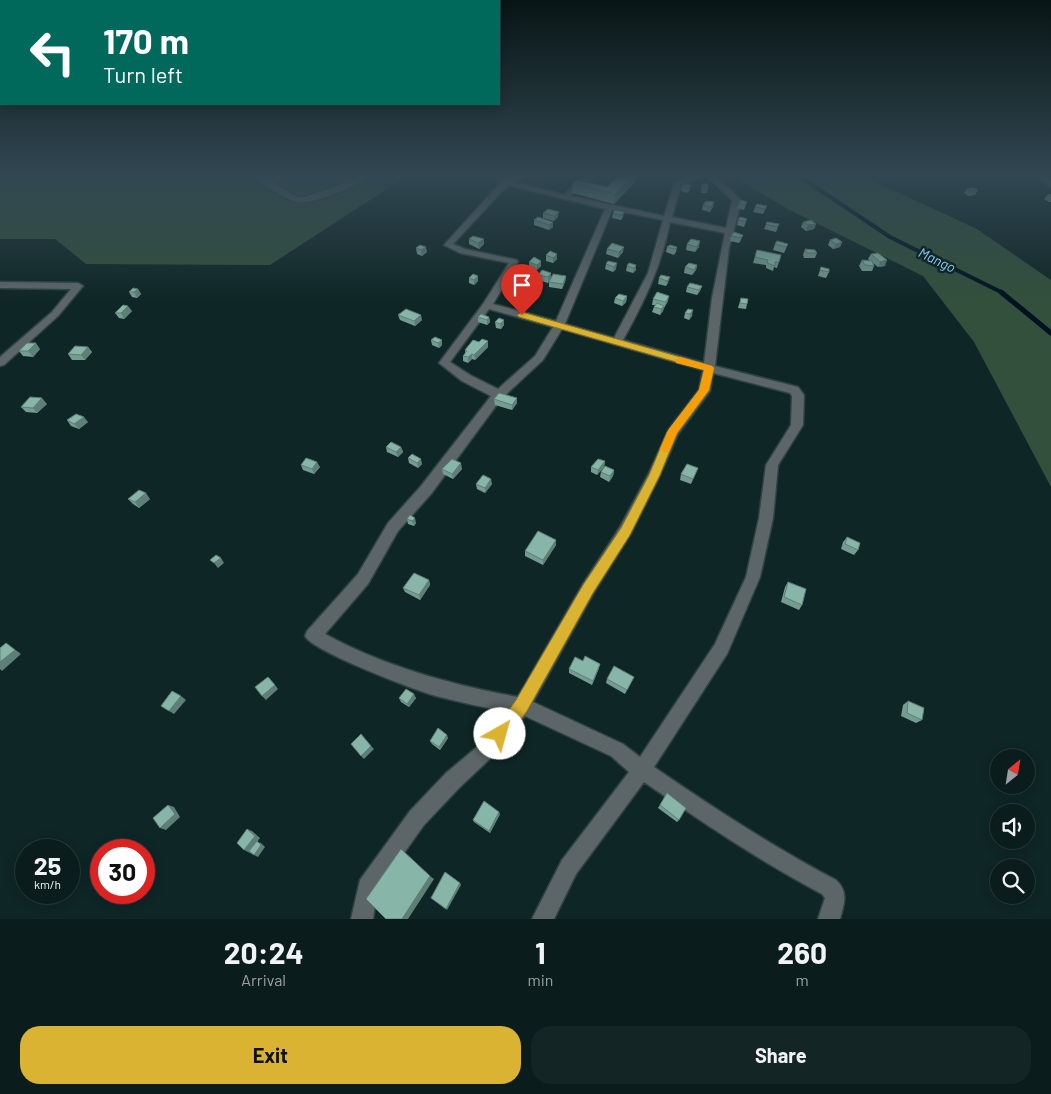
<!DOCTYPE html>
<html lang="en">
<head>
<meta charset="utf-8">
<style>
  :root { --surface:#0b1c1c; --page:#142525; --text:#f1f3f6; --muted:#9aa1a3; --line:#2b3a3b; --accent:#dab333 }
  body { margin:0; font-family:Barlow,sans-serif; background:var(--page); color:var(--text); height:100vh; display:flex; flex-direction:column; font-size:19px; white-space:nowrap }
  * { box-sizing:border-box; margin:0 }
  p { font-size:16px; color:var(--muted) }
  .icon { flex:none; width:28px; height:28px; fill:none; stroke:currentColor; stroke-width:2; stroke-linecap:round; stroke-linejoin:round }
  .map { position:relative; height:919px; overflow:hidden }
  .side { display:flex; flex-direction:column; background:var(--surface); flex:1 }
  .side>* { flex:none }
  .guide { position:absolute; left:0px; top:0px; width:500px; height:105px; box-shadow:0 2px 12px #0003,0 0 0 1px var(--line); background:#00695c; color:#fff; overflow:hidden }
  .needle { width:32px; rotate:30deg }
  .tools { position:absolute; left:990px; top:749px; display:grid; gap:10px }
  .tools a { display:grid; place-items:center; width:45px; height:45px; border-radius:50%; background:var(--surface); box-shadow:0 2px 12px #0003,0 0 0 1px var(--line); font-size:25px }
  .speed { position:absolute; left:15px; top:839px; display:flex; gap:10px; font-size:25px; font-weight:700; text-align:center }
  .speed>* { display:grid; place-content:center; width:65px; height:65px; border-radius:50%; background:var(--surface); box-shadow:0 2px 12px #0003,0 0 0 1px var(--line); line-height:1 }
  .speed small { font-size:12px; font-weight:400 }
  .speed .limit { border:8px solid #d22; background:#fff; color:#111 }
  .pin { position:absolute; display:grid; place-items:center; width:42px; height:42px; color:#fff; margin:-51px -21px; border-radius:50% 50% 50% 0; rotate:-45deg; box-shadow:0 0 5px #0007 }
  .pin .icon { rotate:45deg }
  .me { position:absolute; width:55px; margin:-28px; rotate:38deg; stroke-linejoin:round; filter:drop-shadow(0 0 4px #0008) }
  .turn { display:flex; align-items:center; gap:18px; height:105px; padding:0 20px; font-size:22px }
  .turn .icon { width:65px; height:65px; stroke-width:2.5 }
  .turn b { display:block; font-size:35px; line-height:42px }
  .eta { display:flex; justify-content:space-evenly; align-items:center; height:85px; text-align:center }
  .eta b { font-size:30px; font-weight:700; line-height:35px }
  .primary-button { display:flex; gap:10px; margin-top:auto; padding:10px 20px }
  .primary-button a { flex:1; height:58px; border-radius:20px; background:var(--accent); color:#111; font-size:20px; font-weight:700; line-height:58px; text-align:center }
  .primary-button a+a { background:var(--page); color:var(--text) }
  .map>svg:first-child { display:block }
  .green { fill:#32503b }
  .lines { fill:none; stroke-linecap:round; stroke-linejoin:round }
  .stream-far1 { stroke:#001220; stroke-width:4 }
  .stream { stroke:#001220; stroke-width:5 }
  .minor-casing { stroke:#2e4343; stroke-width:3 }
  .minor { fill:#5c6669; fill-rule:evenodd }
  .wall { fill:#749c90 }
  .shaded-wall { fill:#5e7f75 }
  .building { fill:#87b5a7; stroke:#5e7f75 }
  .route { fill:#dab333; stroke:#8e7421 }
  .slow { fill:#f59e0b }
  .labels { text-anchor:middle; stroke-width:5; stroke-linejoin:round; paint-order:stroke }
  .far-water-label { font-size:14px; font-style:italic; fill:#8ac8ee; stroke:#0f2626 }
</style>
</head>
<body>
<div class="map">
<svg width="1051" height="919" viewBox="0 0 1051 919">
  <rect width="100%" height="100%" fill="#0f2626"/>
  <g class="green">
    <polygon points="8,174 410,174 270,265 86,264 55,239 0,239 0,181"/>
    <polygon points="728,174 858,174 977,229 1051,280 1051,487 974,342 923,276 788,209"/>
  </g>
  <g class="lines">
    <polyline class="stream-far1" points="796,174 890,237 1003,293"/>
    <polyline class="stream" points="1001,292 1051,333"/>
    <defs>
      <g id="minor">
        <path d="M 253,174 C 270,174 283,192 300,198 L 333,188 L 364,174 L 373,174 C 360,185 314,205 298,202 C 286,200 260,183 253,174 Z"/>
        <path d="M 520,174 L 530,174 L 513,182 L 565,195 C 574,182 584,174 599,174 L 582,184 L 571,196 L 664,216 L 675,182 L 697,174 L 713,174 L 740,199 L 741,203 L 729,248 L 715,366 L 798,387 L 804,395 L 803,425 L 778,465 L 773,518 L 760,577 L 727,654 L 654,767 C 714,808 773,847 836,880 C 849,892 844,904 840,919 L 818,919 L 825,898 L 822,894 C 760,861 702,822 644,782 L 576,874 L 554,919 L 532,919 L 562,860 L 629,772 L 611,756 L 525,716 L 495,754 L 460,787 L 424,825 L 377,891 L 373,919 L 351,919 L 360,880 L 410,811 L 446,773 L 483,742 L 507,712 C 483,707 459,702 436,696 C 415,690 312,651 305,636 L 307,631 L 358,574 L 388,523 L 421,486 L 491,396 L 462,381 L 439,363 L 483,304 L 509,263 L 460,253 L 444,245 L 503,180 ZM 706,175 L 732,200 L 726,228 L 672,217 L 681,185 ZM 508,185 L 605,209 L 556,321 L 493,304 L 518,262 L 517,260 L 465,249 L 453,244 ZM 612,210 L 663,220 L 648,273 L 614,338 L 565,324 ZM 670,222 L 725,233 L 712,298 L 704,363 L 623,340 C 645,300 661,267 670,222 ZM 489,309 L 553,327 L 535,356 L 498,389 L 470,375 L 450,362 ZM 562,329 L 703,370 L 699,390 L 669,429 L 648,475 L 620,527 L 583,584 L 518,697 C 452,685 383,666 325,634 L 368,584 L 398,531 L 431,494 L 501,399 L 543,360 ZM 713,373 L 790,393 L 792,396 L 791,425 L 766,465 L 759,518 L 746,577 L 715,644 L 640,757 L 623,744 L 533,702 L 593,594 L 630,535 L 660,475 L 678,434 L 710,391 Z"/>
        <polygon points="1035,174 1042,174 1051,181 1051,187"/>
        <polygon points="0,282 78,283 83,286 58,316 4,365 0,366 0,357 52,312 71,289 0,288"/>
      </g>
    </defs>
    <use href="#minor" class="minor-casing"/>
    <use href="#minor" class="minor"/>
  </g>
  <g class="wall">
    <polygon points="610,174 637,174 635,182 614,204 572,193 573,183 607,187 618,176"/>
    <polygon points="702,184 708,188 707,193 701,193"/>
    <polygon points="691,185 690,190 687,193 681,191 682,186"/>
    <polygon points="967,188 978,190 975,195 968,196 964,193"/>
    <polygon points="1048,194 1051,194 1051,202 1049,202 1044,199"/>
    <polygon points="714,202 713,207 710,212 702,210 703,205"/>
    <polygon points="747,202 744,210 737,208 739,203"/>
    <polygon points="767,206 763,214 753,212 755,207"/>
    <polygon points="624,212 623,217 621,220 612,218 613,213"/>
    <polygon points="543,213 558,217 554,221 543,218"/>
    <polygon points="538,217 553,227 549,230 534,225 534,220"/>
    <polygon points="747,219 745,224 744,227 737,225 738,220"/>
    <polygon points="767,222 779,224 776,232 764,229"/>
    <polygon points="803,222 816,224 814,229 806,231 801,227"/>
    <polygon points="743,235 741,240 739,243 730,241 731,236"/>
    <polygon points="469,239 484,244 479,249 469,244"/>
    <polygon points="830,240 842,242 840,247 833,249 828,245"/>
    <polygon points="687,244 699,247 695,252 686,250"/>
    <polygon points="775,244 788,244 784,253 773,250"/>
    <polygon points="667,247 677,247 676,252 674,255 666,252"/>
    <polygon points="416,248 427,252 422,256 417,254"/>
    <polygon points="607,249 623,252 618,258 606,254"/>
    <polygon points="805,249 817,253 815,258 804,258 803,255"/>
    <polygon points="757,250 781,255 777,268 774,267 773,271 766,268 766,265 753,263"/>
    <polygon points="878,253 885,266 878,267 873,263 874,266 872,271 862,271 859,266 862,260 870,261 868,259 871,254"/>
    <polygon points="546,255 557,259 553,263 546,261"/>
    <polygon points="541,261 541,266 537,270 529,268 529,262"/>
    <polygon points="608,261 616,269 613,272 605,269 606,264"/>
    <polygon points="636,265 636,270 633,273 626,271 627,266"/>
    <polygon points="697,265 696,270 692,275 684,273 685,267"/>
    <polygon points="821,267 829,272 826,278 818,276"/>
    <polygon points="551,273 551,278 548,283 538,280 538,275"/>
    <polygon points="661,275 668,283 666,286 658,284 659,278"/>
    <polygon points="478,276 478,281 474,285 469,283 469,278"/>
    <polygon points="566,276 565,282 562,289 549,287 549,282"/>
    <polygon points="702,286 700,291 697,295 686,292 687,287"/>
    <polygon points="513,287 524,290 520,294 513,292"/>
    <polygon points="138,289 141,294 137,298 132,297 129,292"/>
    <polygon points="627,296 626,302 622,306 614,303 615,298"/>
    <polygon points="741,298 747,304 746,309 738,308"/>
    <polygon points="653,299 668,301 664,308 664,307 663,311 660,315 652,312 654,307 655,305 652,305"/>
    <polygon points="688,309 692,316 689,320 684,318 685,313"/>
    <polygon points="132,311 124,319 119,318 115,313"/>
    <polygon points="398,315 422,320 415,326 400,320"/>
    <polygon points="478,317 489,317 490,322 487,325 478,322"/>
    <polygon points="504,320 504,325 501,329 496,328 495,322"/>
    <polygon points="431,340 442,340 442,345 439,348 432,345"/>
    <polygon points="488,341 488,347 475,360 472,359 468,363 463,361 463,356 465,354 465,350 479,342"/>
    <polygon points="88,347 92,352 85,360 72,360 68,354"/>
    <polygon points="40,349 33,357 23,356 19,351"/>
    <polygon points="494,399 517,403 512,410 495,405"/>
    <polygon points="47,404 37,413 26,412 21,407"/>
    <polygon points="67,420 88,422 79,429 71,426"/>
    <polygon points="386,447 401,447 403,452 398,457 387,452"/>
    <polygon points="408,458 422,464 418,468 409,463"/>
    <polygon points="605,461 604,467 597,475 591,472 591,467"/>
    <polygon points="301,465 320,467 314,474 303,470"/>
    <polygon points="698,468 691,484 680,480 681,474"/>
    <polygon points="442,469 462,469 453,479 443,474"/>
    <polygon points="614,470 613,476 609,482 600,477 601,472"/>
    <polygon points="476,484 492,484 485,493 477,489"/>
    <polygon points="128,499 150,499 139,508 133,504"/>
    <polygon points="407,519 416,523 414,526 408,524"/>
    <polygon points="847,537 858,550 854,555 841,549 843,542"/>
    <polygon points="556,545 543,565 525,556 525,551"/>
    <polygon points="429,580 430,585 420,600 405,592 403,588"/>
    <polygon points="788,582 802,605 799,610 781,602 785,587"/>
    <polygon points="583,661 599,668 592,685 569,673 569,669"/>
    <polygon points="634,677 625,694 606,683 607,679"/>
    <polygon points="399,698 416,698 409,707 401,702"/>
    <polygon points="908,701 922,720 916,723 901,716 903,705"/>
    <polygon points="448,738 440,750 432,744 430,741"/>
    <polygon points="667,793 679,820 677,822 658,808"/>
    <polygon points="500,814 490,833 474,822 473,820"/>
  </g>
  <g class="shaded-wall">
    <polygon points="635,174 637,174 635,182 614,204 615,194"/>
    <polygon points="714,202 713,207 710,212 711,207"/>
    <polygon points="559,212 558,217 554,221 555,216"/>
    <polygon points="624,212 623,217 621,220 622,215"/>
    <polygon points="553,222 553,227 549,230 550,225"/>
    <polygon points="816,224 814,229 806,231 808,225"/>
    <polygon points="484,239 484,244 479,249 478,243"/>
    <polygon points="700,241 699,247 695,252 697,247"/>
    <polygon points="842,242 840,247 833,249 836,244"/>
    <polygon points="426,247 427,252 422,256 421,250"/>
    <polygon points="624,247 623,252 618,258 619,252"/>
    <polygon points="557,254 557,259 553,263 553,258"/>
    <polygon points="887,260 885,266 878,267 880,262"/>
    <polygon points="541,261 541,266 537,270 537,265"/>
    <polygon points="617,263 616,269 613,272 614,267"/>
    <polygon points="636,265 636,270 633,273 634,268"/>
    <polygon points="697,265 696,270 692,275 694,270"/>
    <polygon points="551,273 551,278 548,283 548,277"/>
    <polygon points="478,276 478,281 474,285 474,280"/>
    <polygon points="566,276 565,282 562,289 563,284"/>
    <polygon points="670,277 668,283 666,286 667,281"/>
    <polygon points="524,284 524,290 520,294 520,289"/>
    <polygon points="702,286 700,291 697,295 699,290"/>
    <polygon points="138,289 141,294 137,298 134,292"/>
    <polygon points="627,296 626,302 622,306 623,301"/>
    <polygon points="669,296 668,301 664,308 666,302"/>
    <polygon points="128,306 132,311 124,319 121,313"/>
    <polygon points="664,306 663,311 660,315 661,309"/>
    <polygon points="693,310 692,316 689,320 690,314"/>
    <polygon points="421,315 422,320 415,326 414,321"/>
    <polygon points="489,317 490,322 487,325 487,320"/>
    <polygon points="504,320 504,325 501,329 500,324"/>
    <polygon points="442,340 442,345 439,348 438,343"/>
    <polygon points="488,341 488,347 475,360 474,355"/>
    <polygon points="36,343 40,349 33,357 28,351"/>
    <polygon points="88,347 92,352 85,360 81,355"/>
    <polygon points="472,354 472,359 468,363 468,357"/>
    <polygon points="42,398 47,404 37,413 33,408"/>
    <polygon points="517,398 517,403 512,410 512,405"/>
    <polygon points="84,417 88,422 79,429 74,424"/>
    <polygon points="401,447 403,452 398,457 396,452"/>
    <polygon points="421,459 422,464 418,468 417,463"/>
    <polygon points="605,461 604,467 597,475 598,470"/>
    <polygon points="317,462 320,467 314,474 312,469"/>
    <polygon points="461,463 462,469 453,479 452,474"/>
    <polygon points="614,470 613,476 609,482 610,476"/>
    <polygon points="491,479 492,484 485,493 485,488"/>
    <polygon points="146,493 150,499 139,508 135,502"/>
    <polygon points="415,518 416,523 414,526 412,521"/>
    <polygon points="556,540 556,545 543,565 543,560"/>
    <polygon points="221,558 224,563 218,568 214,563"/>
    <polygon points="429,580 430,585 420,600 419,595"/>
    <polygon points="6,643 13,648 21,654 2,671 0,669 0,662"/>
    <polygon points="600,664 599,668 592,685 593,681"/>
    <polygon points="275,685 278,689 266,700 262,696"/>
    <polygon points="414,694 416,698 409,707 407,704"/>
    <polygon points="181,696 186,700 174,714 169,711"/>
    <polygon points="447,735 448,738 440,750 439,747"/>
    <polygon points="371,746 374,749 364,759 361,756"/>
    <polygon points="168,805 174,807 180,817 166,830 160,828"/>
    <polygon points="499,812 500,814 490,833 489,831"/>
    <polygon points="247,829 252,831 260,838 257,842 261,843 265,847 258,857 244,850"/>
    <polygon points="430,876 434,879 408,919 402,919"/>
    <polygon points="460,883 461,885 447,910 446,909"/>
  </g>
  <g class="building">
    <polygon points="621,174 635,174 615,194 573,183 577,180 607,187"/>
    <polygon points="684,184 691,185 688,188 682,186"/>
    <rect x="702" y="184" width="6" height="4"/>
    <polygon points="967,188 974,188 978,190 971,191"/>
    <polygon points="741,200 747,202 745,205 739,203"/>
    <polygon points="706,201 714,202 711,207 703,205"/>
    <polygon points="757,204 767,206 765,209 755,207"/>
    <polygon points="548,209 559,212 555,216 543,213"/>
    <polygon points="615,210 624,212 622,215 613,213"/>
    <polygon points="538,217 553,222 550,225 534,220"/>
    <polygon points="740,217 747,219 745,221 738,220"/>
    <polygon points="811,220 816,224 808,225 803,222"/>
    <polygon points="767,222 779,224 777,227 766,224"/>
    <polygon points="734,232 743,235 741,238 731,236"/>
    <polygon points="473,236 484,239 478,243 469,239"/>
    <polygon points="836,238 842,242 836,244 830,240"/>
    <polygon points="691,239 700,241 697,247 687,244"/>
    <polygon points="777,241 788,244 786,247 775,244"/>
    <polygon points="612,243 624,247 619,252 607,249"/>
    <polygon points="420,245 426,247 421,250 416,248"/>
    <polygon points="670,245 677,247 675,249 667,247"/>
    <polygon points="805,249 815,250 817,253 807,253"/>
    <polygon points="757,250 781,255 779,262 775,262 775,266 767,263 768,260 755,257"/>
    <polygon points="550,251 557,254 553,258 546,255"/>
    <polygon points="878,253 887,260 880,262 871,254"/>
    <polygon points="534,257 541,261 537,265 529,262"/>
    <polygon points="862,260 872,261 874,266 865,265"/>
    <polygon points="608,261 617,263 614,267 606,264"/>
    <polygon points="629,263 636,265 634,268 627,266"/>
    <polygon points="689,263 697,265 694,270 685,267"/>
    <polygon points="821,267 829,269 829,272 820,270"/>
    <polygon points="542,270 551,273 548,277 538,275"/>
    <polygon points="473,274 478,276 474,280 469,278"/>
    <polygon points="553,274 566,276 563,284 549,282"/>
    <polygon points="661,275 670,277 667,281 659,278"/>
    <polygon points="518,282 524,284 520,289 513,287"/>
    <polygon points="690,283 702,286 699,290 687,287"/>
    <polygon points="133,288 138,289 134,292 129,292"/>
    <polygon points="657,292 669,296 666,302 653,299"/>
    <polygon points="619,294 627,296 623,301 615,298"/>
    <polygon points="741,298 748,299 747,304 740,303"/>
    <polygon points="657,303 664,306 661,309 654,307"/>
    <polygon points="123,305 128,306 121,313 115,313"/>
    <polygon points="406,309 421,315 414,321 398,315"/>
    <polygon points="688,309 693,310 690,314 685,313"/>
    <polygon points="481,314 489,317 487,320 478,317"/>
    <polygon points="499,318 504,320 500,324 495,322"/>
    <polygon points="435,337 442,340 438,343 431,340"/>
    <polygon points="482,339 488,341 474,355 472,354 468,357 463,356 467,351 465,350 473,340 479,342"/>
    <polygon points="27,343 36,343 28,351 19,351"/>
    <polygon points="75,346 88,347 81,355 68,354"/>
    <polygon points="499,393 517,398 512,405 494,399"/>
    <polygon points="30,397 42,398 33,408 21,407"/>
    <polygon points="76,414 84,417 74,424 67,420"/>
    <polygon points="391,442 401,447 396,452 386,447"/>
    <polygon points="412,454 421,459 417,463 408,458"/>
    <polygon points="306,458 317,462 312,469 301,465"/>
    <polygon points="452,459 461,463 452,474 442,469"/>
    <polygon points="598,459 605,461 598,470 591,467"/>
    <polygon points="687,464 698,468 693,479 681,474"/>
    <polygon points="605,466 614,470 610,476 601,472"/>
    <polygon points="483,475 491,479 485,488 476,484"/>
    <polygon points="139,490 146,493 135,502 128,499"/>
    <polygon points="410,515 415,518 412,521 407,519"/>
    <polygon points="538,531 556,540 543,560 525,551"/>
    <polygon points="847,537 860,543 858,550 845,544"/>
    <polygon points="216,555 221,558 214,563 210,560"/>
    <polygon points="414,573 429,580 419,595 403,588"/>
    <polygon points="788,582 806,589 802,605 784,597"/>
    <polygon points="6,643 15,650 0,662 0,648"/>
    <polygon points="585,656 600,664 593,681 569,669 575,657 583,661"/>
    <polygon points="614,666 634,677 627,690 607,679"/>
    <polygon points="268,677 275,685 262,696 255,687"/>
    <polygon points="406,689 414,694 407,704 399,698"/>
    <polygon points="172,691 181,696 169,711 161,706"/>
    <polygon points="908,701 924,708 922,720 907,713"/>
    <polygon points="438,728 447,735 439,747 430,741"/>
    <polygon points="361,734 371,746 361,756 351,744"/>
    <polygon points="667,793 686,808 679,820 660,805"/>
    <polygon points="484,801 499,812 489,831 473,820"/>
    <polygon points="168,805 175,814 160,828 153,818"/>
    <polygon points="247,829 255,836 244,850 237,843"/>
    <polygon points="257,841 261,845 254,855 249,851"/>
    <polygon points="401,849 430,876 402,919 386,919 366,899"/>
    <polygon points="445,872 460,883 446,909 431,898"/>
  </g>
  <linearGradient id="sky" x2="0" y2="1"><stop stop-color="#081515"/><stop offset="0.58" stop-color="#314752"/><stop offset="1" stop-color="#314752" stop-opacity="0"/></linearGradient>
  <rect width="1051" height="302" fill="url(#sky)"/>
  <polygon class="route" points="522,312 712,366 714,368 709,390 677,433 660,475 630,535 593,593 527,711 506,740 500,742 494,740 492,734 516,700 583,585 621,528 649,475 667,432 699,390 704,370 519,317 517,315"/>
  <polygon class="slow" points="680,357 712,366 714,368 709,390 677,433 669,452 665,453 660,449 669,429 699,390 704,370 676,363 675,360"/>
  <g class="labels">
    <g class="far-water-label">
      <text transform="translate(937 260) rotate(26)" y="5">Mango</text>
    </g>
  </g>
</svg>
<div class="tools">
<a><svg class="needle" viewBox="-14 -14 28 28"><path d="M0-13l5 13h-10z" fill="#e53935"/><path d="M0 13l5-13h-10z" fill="#9aa1a3"/></svg></a>
<a><svg class="icon" aria-label="sound" viewBox="0 0 24 24"><path d="M4 9h4l5-4v14l-5-4H4zM17 9q2 3 0 6"/></svg></a>
<a><svg class="icon" aria-label="search" viewBox="0 0 24 24"><circle cx="10" cy="10" r="6"/><path d="M15 15l6 6"/></svg></a>
</div>
<div class="speed"><div>25<small>km/h</small></div><div class="limit">30</div></div>
<div class="pin" style="left:522px;top:315px;background:#d93025"><svg class="icon" aria-label="arrive" viewBox="0 0 24 24"><path d="M6 21V4h12l-3 4 3 4H6"/></svg></div>
<svg class="me" style="left:500px;top:734px" viewBox="-20 -20 40 40"><circle r="19" fill="#fff"/><path d="M0-13L10 11 0 6-10 11z" fill="#dab333"/></svg>
<div class="guide">
<div class="turn"><svg class="icon" aria-label="left" viewBox="0 0 24 24"><path d="M17 20v-9H6M10 6l-5 5 5 5"/></svg><div><b>170 m</b>Turn left</div></div>
</div>
</div>
<section class="side">
<div class="eta">
<div><b>20:24</b><p>Arrival</p></div>
<div><b>1</b><p>min</p></div>
<div><b>260</b><p>m</p></div>
</div>
<div class="primary-button"><a>Exit</a><a>Share</a></div>
</section>
</body>
</html>
